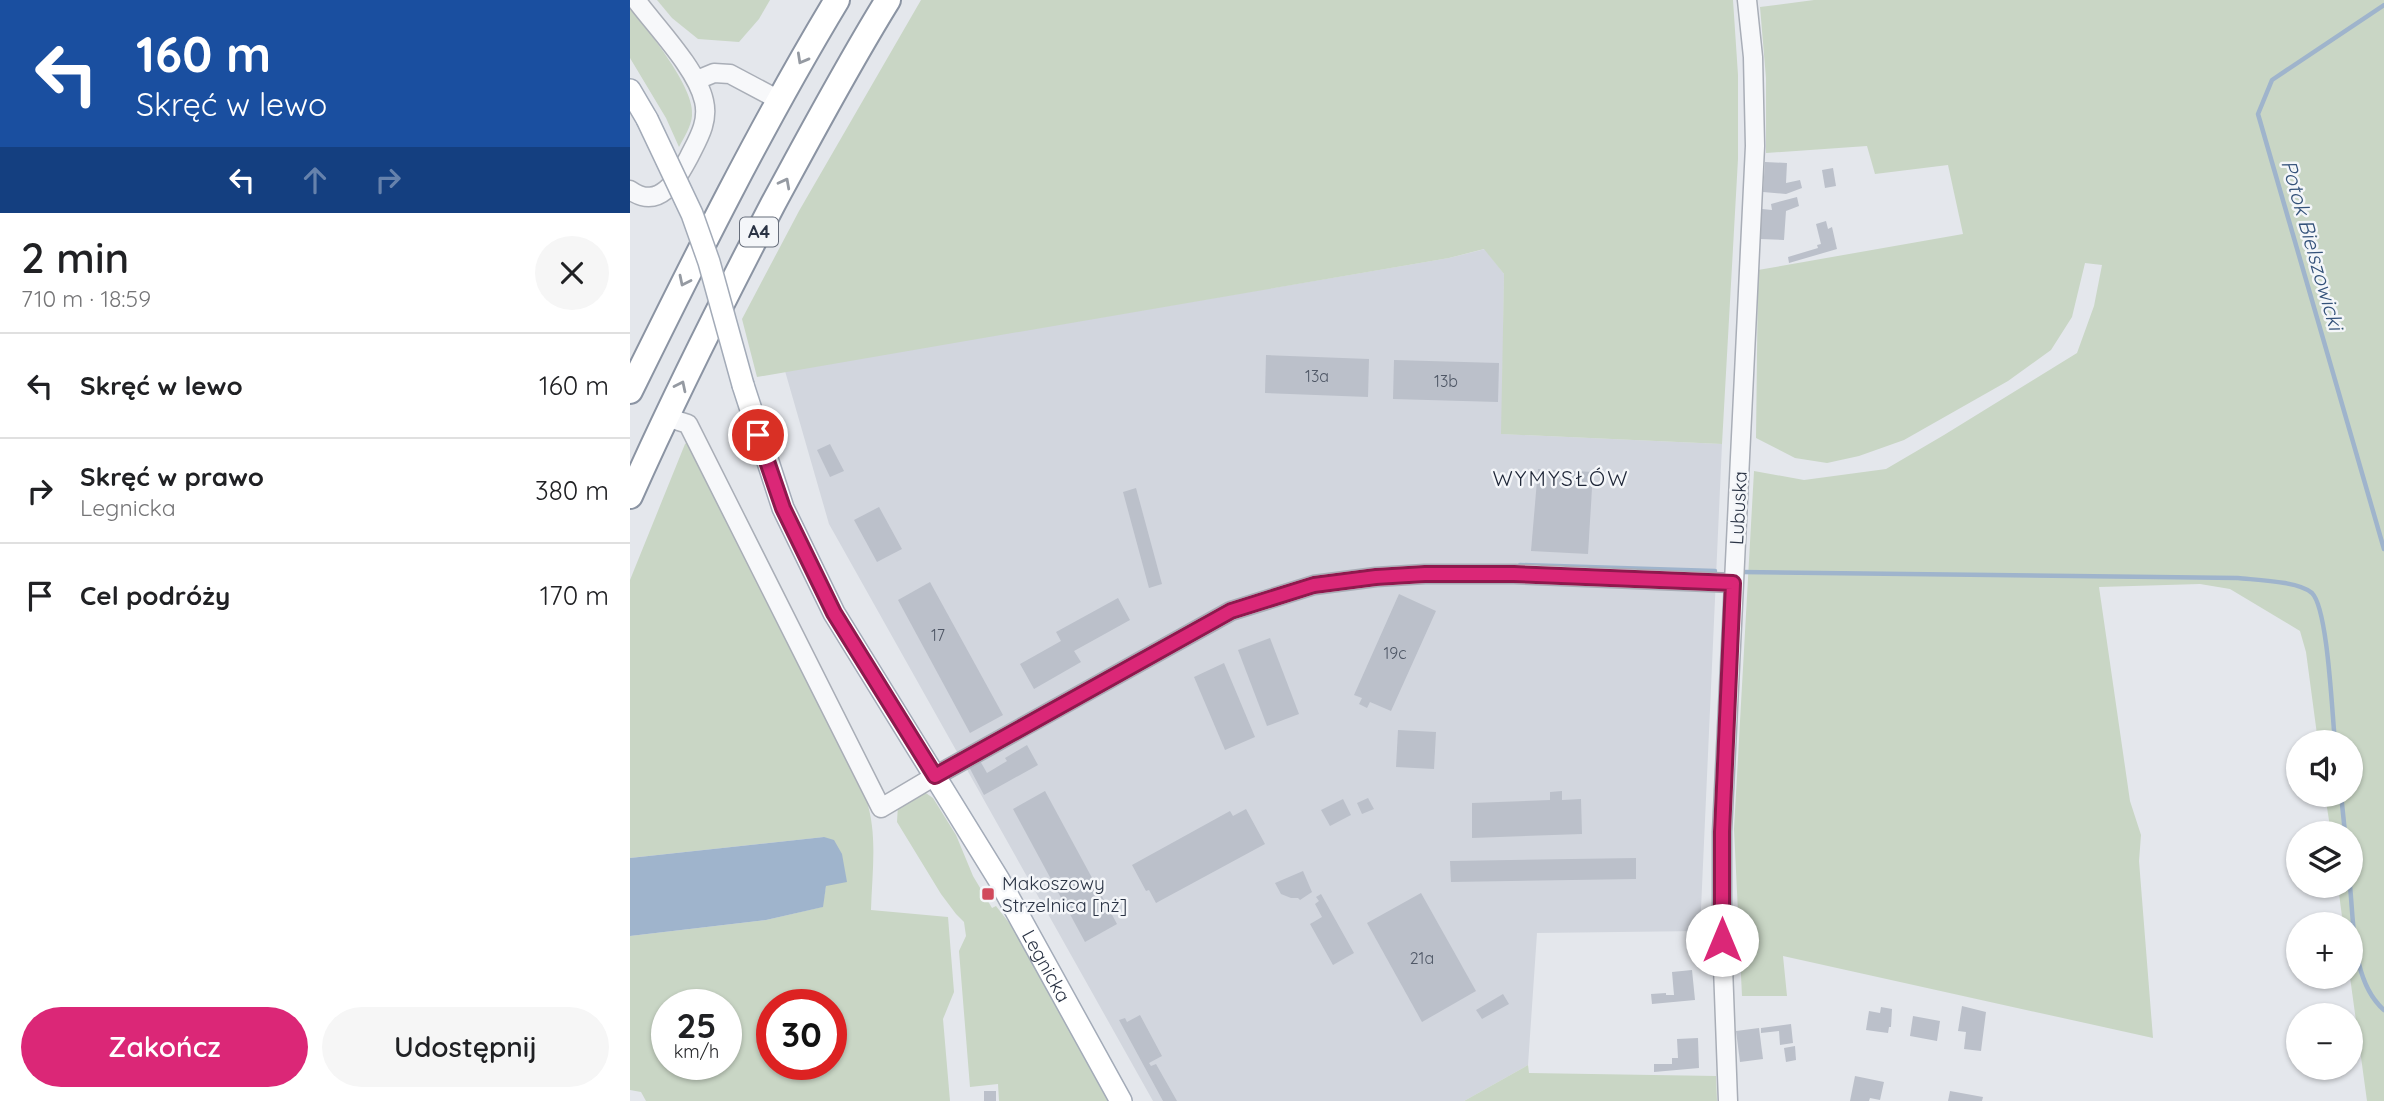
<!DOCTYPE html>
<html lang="pl">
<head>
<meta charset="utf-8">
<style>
  :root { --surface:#fff; --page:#f6f6f6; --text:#202124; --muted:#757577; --line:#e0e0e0; --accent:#db2777 }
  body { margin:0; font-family:Quicksand,sans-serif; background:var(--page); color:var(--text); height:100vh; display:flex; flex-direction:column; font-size:26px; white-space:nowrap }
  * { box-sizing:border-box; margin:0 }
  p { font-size:23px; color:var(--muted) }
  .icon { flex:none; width:38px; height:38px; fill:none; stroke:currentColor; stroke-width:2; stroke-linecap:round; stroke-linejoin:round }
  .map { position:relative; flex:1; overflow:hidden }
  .side { display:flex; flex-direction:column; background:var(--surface); width:630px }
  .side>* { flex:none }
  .hud { background:#1a4fa0; color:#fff; overflow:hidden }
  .controls { position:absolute; left:1656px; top:730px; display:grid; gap:14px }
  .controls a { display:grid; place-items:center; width:77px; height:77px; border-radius:50%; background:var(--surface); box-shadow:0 2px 5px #0004; font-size:35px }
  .speed { position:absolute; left:21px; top:989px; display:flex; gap:14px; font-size:35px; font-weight:700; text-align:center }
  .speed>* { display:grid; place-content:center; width:91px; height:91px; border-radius:50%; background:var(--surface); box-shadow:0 2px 5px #0004; line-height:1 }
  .speed small { font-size:18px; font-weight:400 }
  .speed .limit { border:10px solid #d22; background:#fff; color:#111 }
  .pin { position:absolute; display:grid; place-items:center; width:60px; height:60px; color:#fff; margin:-30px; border:4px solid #fff; border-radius:50%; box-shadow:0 2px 7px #0007 }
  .me { position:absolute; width:77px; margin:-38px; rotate:0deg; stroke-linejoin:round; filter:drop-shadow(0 0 5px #0008) }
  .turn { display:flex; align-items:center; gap:24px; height:147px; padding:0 21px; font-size:32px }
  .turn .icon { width:91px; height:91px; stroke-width:2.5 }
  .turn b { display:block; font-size:49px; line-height:60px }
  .lanes { display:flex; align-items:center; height:66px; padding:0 21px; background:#0003; justify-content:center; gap:35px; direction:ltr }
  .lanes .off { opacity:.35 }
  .round { display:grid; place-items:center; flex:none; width:74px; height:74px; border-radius:37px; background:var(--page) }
  .overview { display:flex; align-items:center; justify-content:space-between; height:119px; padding:0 21px }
  h1 { font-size:42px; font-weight:600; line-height:52px }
  .cta { display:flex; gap:14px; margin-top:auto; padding:14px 21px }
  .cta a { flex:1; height:80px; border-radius:42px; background:var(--accent); color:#fff; font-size:28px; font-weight:600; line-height:80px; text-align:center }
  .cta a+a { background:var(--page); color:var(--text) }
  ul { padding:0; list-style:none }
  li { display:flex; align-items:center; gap:21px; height:105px; padding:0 21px; border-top:2px solid var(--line) }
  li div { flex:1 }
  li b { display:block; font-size:26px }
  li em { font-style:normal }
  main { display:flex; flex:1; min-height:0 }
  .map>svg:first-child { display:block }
  .built { fill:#d2d6de }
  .green { fill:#c9d6c5; fill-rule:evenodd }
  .water { fill:#9fb4cc }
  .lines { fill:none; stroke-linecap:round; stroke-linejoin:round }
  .stream { stroke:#9fb4cc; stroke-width:4.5 }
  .building { fill:#bbc0ca }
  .minor-casing { stroke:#a9aeb7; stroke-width:21 }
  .major-casing { stroke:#a3abb8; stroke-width:24 }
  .highway-casing { stroke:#8b94a3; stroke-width:28 }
  .minor { stroke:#f7f8fa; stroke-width:18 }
  .major { stroke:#fff; stroke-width:21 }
  .highway { stroke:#fff; stroke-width:24 }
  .major-bridge-casing { stroke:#a3abb8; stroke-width:24; stroke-linecap:butt }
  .major-bridge { stroke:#fff; stroke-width:21 }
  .oneway { stroke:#959aa2 }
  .route-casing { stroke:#8e194d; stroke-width:18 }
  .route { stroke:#db2777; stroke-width:12 }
  .poi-dot { fill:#d1495b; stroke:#f4f6f9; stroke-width:2.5 }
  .labels { text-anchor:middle; stroke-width:5; stroke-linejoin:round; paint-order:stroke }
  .number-label { font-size:16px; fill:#4f5766 }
  .shield { fill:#f4f6f9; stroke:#676e7b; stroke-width:2 }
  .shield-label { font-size:18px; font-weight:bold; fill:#2b3445 }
  .street-label { font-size:19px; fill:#2b3445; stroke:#f4f6f9 }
  .poi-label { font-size:19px; fill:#2b3445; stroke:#f4f6f9; text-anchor:start }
  .water-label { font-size:21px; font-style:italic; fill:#34527a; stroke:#f4f6f9 }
  .neighbourhood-label { font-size:21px; letter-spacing:2px; fill:#1d2536; stroke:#f4f6f9 }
</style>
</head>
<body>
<main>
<section class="side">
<div class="hud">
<div class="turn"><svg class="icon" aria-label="left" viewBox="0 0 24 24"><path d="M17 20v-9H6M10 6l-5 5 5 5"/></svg><div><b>160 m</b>Skręć w lewo</div></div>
<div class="lanes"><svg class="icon" aria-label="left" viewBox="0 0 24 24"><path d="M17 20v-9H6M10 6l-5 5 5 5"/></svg><svg class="icon off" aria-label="ahead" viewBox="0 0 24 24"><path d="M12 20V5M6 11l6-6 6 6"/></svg><svg class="icon off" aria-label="right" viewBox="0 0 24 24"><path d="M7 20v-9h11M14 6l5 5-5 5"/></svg></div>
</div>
<div class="overview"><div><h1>2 min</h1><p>710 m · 18:59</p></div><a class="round"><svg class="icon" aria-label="close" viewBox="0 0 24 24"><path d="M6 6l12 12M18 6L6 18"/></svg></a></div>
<ul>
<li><svg class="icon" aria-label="left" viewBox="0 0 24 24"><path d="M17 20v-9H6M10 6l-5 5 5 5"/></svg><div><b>Skręć w lewo</b></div><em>160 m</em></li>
<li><svg class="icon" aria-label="right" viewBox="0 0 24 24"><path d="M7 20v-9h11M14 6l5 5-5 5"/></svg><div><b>Skręć w prawo</b><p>Legnicka</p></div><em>380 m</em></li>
<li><svg class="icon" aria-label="arrive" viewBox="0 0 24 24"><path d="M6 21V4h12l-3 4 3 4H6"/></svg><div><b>Cel podróży</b></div><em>170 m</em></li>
</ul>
<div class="cta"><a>Zakończ</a><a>Udostępnij</a></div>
</section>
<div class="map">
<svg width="1754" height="1101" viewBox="0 0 1754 1101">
  <rect width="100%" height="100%" fill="#e4e7ec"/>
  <polygon class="built" points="855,249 874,274 872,434 1092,444 1070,931 907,933 898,1065 834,1101 523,1101 199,524 155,371 819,258"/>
  <g class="green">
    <polygon points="27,0 140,0 129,19 109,42 68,39 42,18"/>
    <polygon points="291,0 1103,0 1108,75 1108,159 1092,444 871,434 874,274 854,249 819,258 127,377 112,319 169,211"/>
    <polygon points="1184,0 1754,0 1754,1101 1737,1101 1720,977 1720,924 1713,924 1708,886 1720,886 1720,833 1701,833 1695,795 1720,794 1720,742 1688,742 1676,652 1670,631 1600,589 1570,584 1469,587 1500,801 1511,835 1509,861 1523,1038 1153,956 1157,996 1112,996 1104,829 1124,471 1174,480 1256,469 1314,435 1447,353 1464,306 1472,265 1455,263 1442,317 1421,350 1378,381 1274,440 1229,456 1197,463 1165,458 1126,438 1128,270 1333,234 1318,165 1245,174 1237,146 1136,153 1136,78 1130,7"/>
    <path d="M 0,7 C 17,30 66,88 62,116 C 61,127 54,137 49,147 L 36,118 L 0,58 Z"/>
    <path d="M 61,439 L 81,487 L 236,799 C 248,834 242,873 241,910 L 318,917 L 324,992 L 313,1019 L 320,1101 L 16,1101 L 11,1092 L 0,1090 L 0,936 L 136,920 L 192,907 L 196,886 L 194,837 L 0,858 L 0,580 L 55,444 ZM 37,1004 L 96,1004 L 96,1064 L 37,1064 ZM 142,1004 L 201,1004 L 201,1064 L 142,1064 Z"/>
    <polygon points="293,791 303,798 326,835 343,876 362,908 366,906 391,938 482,1101 369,1101 368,1084 340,1087 329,951 336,936 334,922 326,914 311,894 267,822 268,805"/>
    <polygon points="898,1065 899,1073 1086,1076 1087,1101 834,1101"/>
  </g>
  <polygon class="water" points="194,837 204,840 212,854 217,882 196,886 193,907 136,920 0,936 0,858"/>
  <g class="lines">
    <g class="stream">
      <polyline points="1754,5 1642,80 1628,114 1754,549"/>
      <polyline points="890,565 1085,571"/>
      <path d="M 1113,572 L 1608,578 C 1625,580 1669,581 1682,593 C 1698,609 1702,714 1705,742"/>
      <polyline points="1711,794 1715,833"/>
      <path d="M 1720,886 C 1724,925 1722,982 1754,1010"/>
    </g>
  </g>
  <g class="building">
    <polygon points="1135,162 1157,163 1156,183 1170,180 1172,188 1156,194 1133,192"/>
    <polygon points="1203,168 1206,186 1195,188 1192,170"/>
    <polygon points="1167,197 1169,206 1156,211 1154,240 1130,239 1132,209 1142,210 1141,204"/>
    <polygon points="1196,221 1198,229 1202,227 1207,249 1159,263 1158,257 1188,248 1187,245 1191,244 1186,224"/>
    <polygon points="636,355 739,359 738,397 635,393"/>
    <polygon points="764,360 869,363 868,402 763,399"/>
    <polygon points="200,444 214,471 200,477 187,450"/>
    <polygon points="908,469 963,472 958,554 901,551"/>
    <polygon points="506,488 532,584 519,588 493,492"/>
    <polygon points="249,507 272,549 247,562 224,520"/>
    <polygon points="300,582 373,715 340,733 268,600"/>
    <polygon points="769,594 806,611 761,711 740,702 737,708 729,704 732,698 724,695"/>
    <polygon points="488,598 500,620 444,651 451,662 404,689 390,664 431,641 426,632"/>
    <polygon points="640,638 669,714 637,726 608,650"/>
    <polygon points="594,663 625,737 595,750 564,677"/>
    <polygon points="768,730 806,732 804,769 766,767"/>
    <polygon points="397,745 408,765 354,795 338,765 349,759 357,773 377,761 375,758"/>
    <polygon points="415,791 487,924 455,942 383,809"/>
    <polygon points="932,791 932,800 951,799 952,834 842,838 842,803 920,800 920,792"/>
    <polygon points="738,798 744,809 732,814 727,803"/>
    <polygon points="713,799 721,815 700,826 691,810"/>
    <polygon points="616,809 635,844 526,903 519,890 516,891 502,865 600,811 603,816"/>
    <polygon points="1006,858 1006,879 821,882 820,861"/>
    <polygon points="673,871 682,892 670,900 668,898 661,898 651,894 645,883"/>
    <polygon points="791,893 846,991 792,1022 737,923"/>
    <polygon points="691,894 724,953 703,965 680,924 692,917 685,904 689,901 686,897"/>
    <polygon points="1062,970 1065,1000 1022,1004 1021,994 1036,993 1036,995 1044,995 1042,972"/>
    <polygon points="873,994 879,1004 852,1019 846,1010"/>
    <polygon points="1332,1006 1356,1012 1351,1051 1334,1049 1336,1032 1328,1031"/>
    <polygon points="1251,1007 1262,1009 1261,1027 1259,1027 1258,1033 1236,1030 1239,1011 1250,1013"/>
    <polygon points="510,1015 532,1056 519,1063 521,1066 526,1064 547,1101 533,1101 489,1020 495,1018 497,1022"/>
    <polygon points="1283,1016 1310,1021 1307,1041 1280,1036"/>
    <polygon points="1161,1024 1163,1043 1150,1045 1149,1031 1131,1033 1131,1028"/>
    <polygon points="1129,1028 1133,1059 1110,1062 1106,1031"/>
    <polygon points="1068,1038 1069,1068 1024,1072 1024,1064 1042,1064 1042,1058 1048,1058 1047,1039"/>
    <polygon points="1165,1046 1166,1060 1156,1062 1154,1048"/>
    <polygon points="1225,1076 1254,1082 1250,1100 1240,1098 1239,1101 1220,1101"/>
    <rect x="354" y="1091" width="12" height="10"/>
    <polygon points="1320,1091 1353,1097 1352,1101 1318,1101"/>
  </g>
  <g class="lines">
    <defs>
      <g id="minor">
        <polyline points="67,80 84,73 100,74 149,100"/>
        <path d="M 0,190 C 30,211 47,179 59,157 C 68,139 79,122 74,101 C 67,69 26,27 6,0"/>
        <polyline points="36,417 58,424 251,808 305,776 601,611 684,585 746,577 795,574 885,574 1103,583"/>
        <polyline points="1098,1101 1092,940 1092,832 1125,146 1123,57 1117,0"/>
      </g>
      <g id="major">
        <polyline points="0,90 17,119"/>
        <path id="s1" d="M 113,385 L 153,508 L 204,613 L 369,880 L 491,1101"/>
      </g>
      <g id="highway">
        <path d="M 0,391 C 65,259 131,126 207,0"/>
        <path d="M 0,496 C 44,397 93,300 143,204 C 180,136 217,66 258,0"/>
      </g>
    </defs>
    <use href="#minor" class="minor-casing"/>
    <use href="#major" class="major-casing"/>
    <use href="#highway" class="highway-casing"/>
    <use href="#minor" class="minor"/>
    <use href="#major" class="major"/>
    <use href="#highway" class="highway"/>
    <defs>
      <polyline id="major-bridge" points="17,119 62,214 79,262 113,385"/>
    </defs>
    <use href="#major-bridge" class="major-bridge-casing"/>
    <use href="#major-bridge" class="major-bridge"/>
  </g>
  <defs><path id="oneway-chevron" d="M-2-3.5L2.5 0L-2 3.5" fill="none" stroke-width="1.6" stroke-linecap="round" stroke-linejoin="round" transform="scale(1.75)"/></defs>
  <g class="oneway">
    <use href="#oneway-chevron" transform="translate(172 59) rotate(119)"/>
    <use href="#oneway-chevron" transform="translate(155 183) rotate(-62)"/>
    <use href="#oneway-chevron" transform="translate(54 281) rotate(116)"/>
    <use href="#oneway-chevron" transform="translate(51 386) rotate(-64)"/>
  </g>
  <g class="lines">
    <defs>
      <polyline id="route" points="128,435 153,508 204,613 305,776 601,611 684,585 746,577 795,574 884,574 1103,583 1092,832 1092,940"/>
    </defs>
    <use href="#route" class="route-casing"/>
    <use href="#route" class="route"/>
  </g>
  <rect class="poi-dot" x="351" y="887" width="14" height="14" rx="3.5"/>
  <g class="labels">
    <g class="number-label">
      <text x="687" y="382">13a</text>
      <text x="816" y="387">13b</text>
      <text x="308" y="641">17</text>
      <text x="765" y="659">19c</text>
      <text x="792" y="964">21a</text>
    </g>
    <rect class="shield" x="110" y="217.5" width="38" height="29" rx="5"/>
    <g class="shield-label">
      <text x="129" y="238">A4</text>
    </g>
    <g class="street-label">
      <text transform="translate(1108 508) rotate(-87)" y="7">Lubuska</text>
      <text dy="7" stroke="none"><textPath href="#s1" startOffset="658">Legnicka</textPath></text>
    </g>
    <g class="poi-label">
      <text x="372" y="890">Makoszowy<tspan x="372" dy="22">Strzelnica [nż]</tspan></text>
    </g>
    <g class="water-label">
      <text transform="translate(1682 245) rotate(74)" y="7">Potok Bielszowicki</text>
    </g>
    <g class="neighbourhood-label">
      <text x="931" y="486">WYMYSŁÓW</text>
    </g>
  </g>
</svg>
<div class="controls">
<a><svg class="icon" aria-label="sound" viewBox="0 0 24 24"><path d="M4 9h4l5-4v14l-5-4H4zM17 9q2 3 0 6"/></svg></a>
<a><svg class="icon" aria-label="layers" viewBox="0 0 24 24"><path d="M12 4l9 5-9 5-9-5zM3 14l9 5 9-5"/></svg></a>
<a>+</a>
<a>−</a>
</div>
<div class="speed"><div>25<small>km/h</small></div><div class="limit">30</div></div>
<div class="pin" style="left:128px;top:435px;background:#d93025"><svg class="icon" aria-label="arrive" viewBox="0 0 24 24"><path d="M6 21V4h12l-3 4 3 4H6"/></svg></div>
<svg class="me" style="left:1092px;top:940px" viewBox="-20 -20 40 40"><circle r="19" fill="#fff"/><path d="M0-13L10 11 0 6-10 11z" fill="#db2777"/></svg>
</div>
</main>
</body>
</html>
